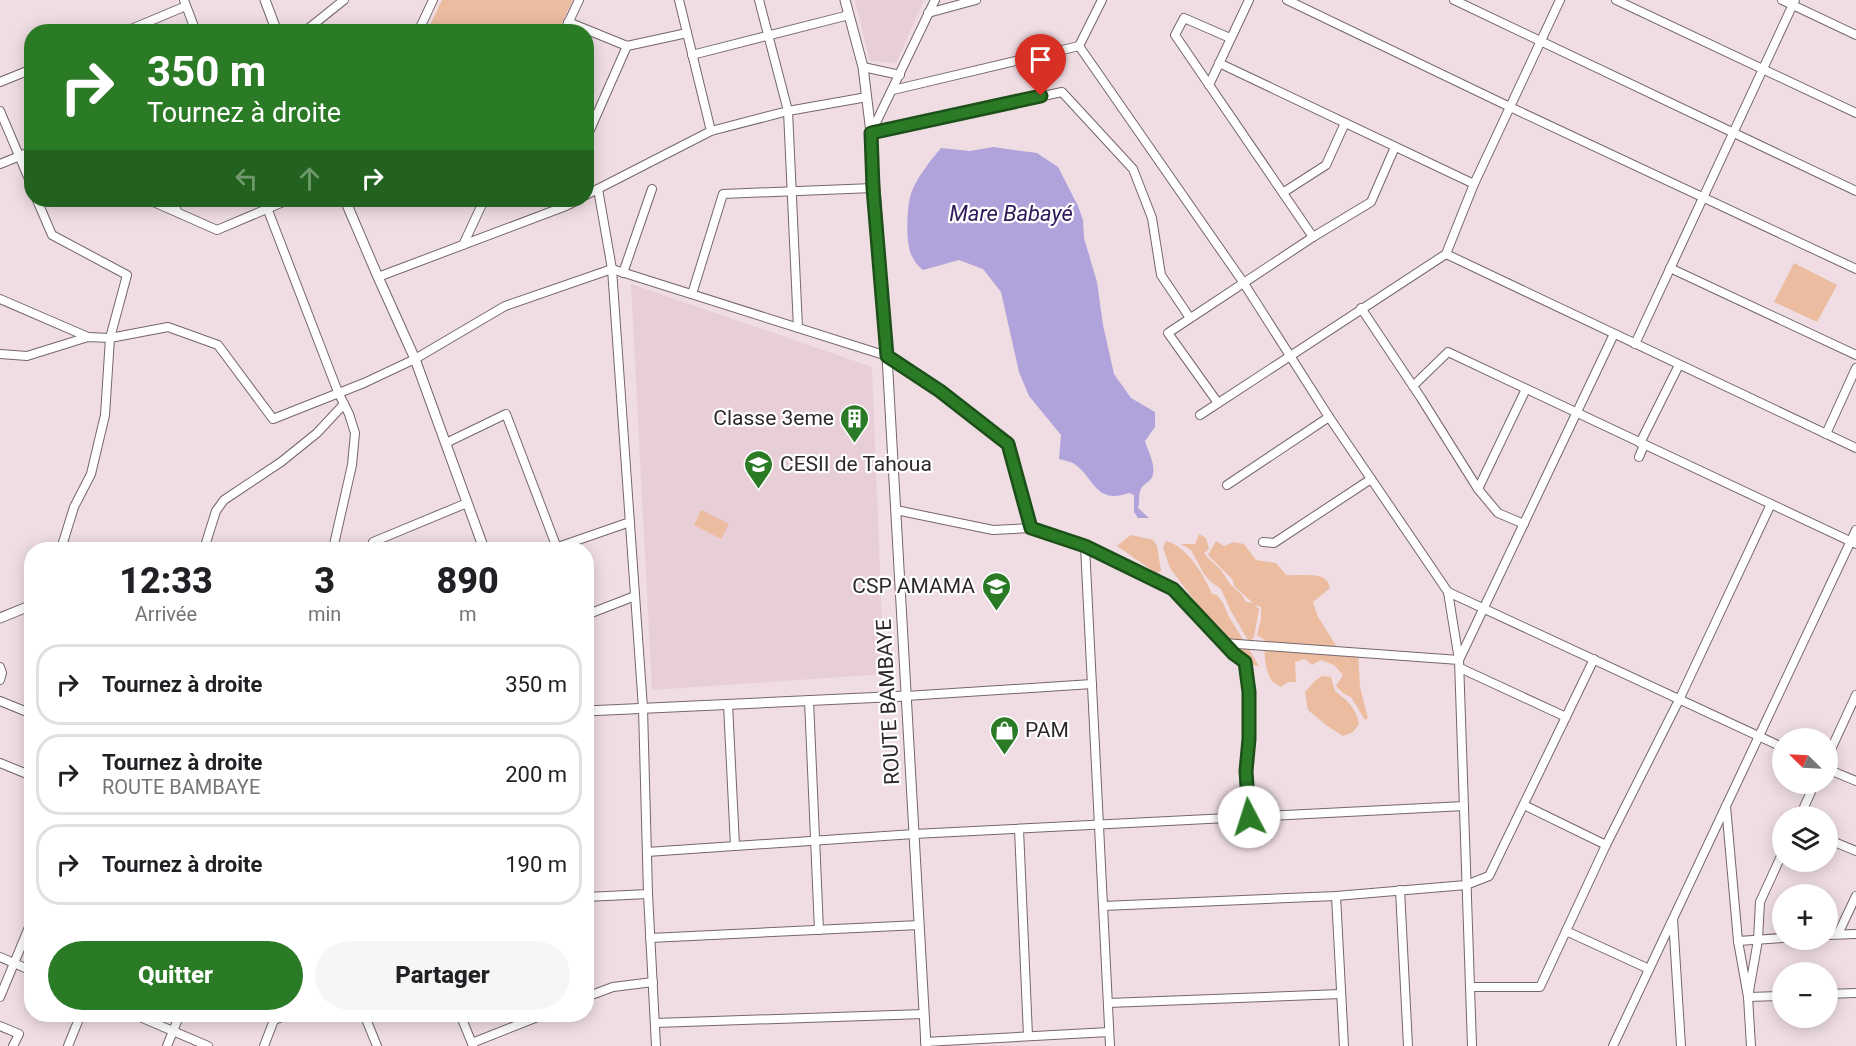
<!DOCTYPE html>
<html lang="fr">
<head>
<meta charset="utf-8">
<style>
  :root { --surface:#fff; --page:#f6f6f6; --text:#202124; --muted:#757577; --line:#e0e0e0; --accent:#2b7b26 }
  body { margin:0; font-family:Roboto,sans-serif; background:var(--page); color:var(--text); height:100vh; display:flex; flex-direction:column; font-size:22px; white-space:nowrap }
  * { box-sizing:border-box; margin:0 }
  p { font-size:20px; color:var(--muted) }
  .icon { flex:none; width:33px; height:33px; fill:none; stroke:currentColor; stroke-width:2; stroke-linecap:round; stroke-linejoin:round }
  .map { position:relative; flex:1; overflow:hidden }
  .drawer { position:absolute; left:24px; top:542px; width:570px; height:480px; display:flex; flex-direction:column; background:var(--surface); border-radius:24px; box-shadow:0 3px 15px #0003 }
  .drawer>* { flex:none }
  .guide { position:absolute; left:24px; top:24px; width:570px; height:183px; border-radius:24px; box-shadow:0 3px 15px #0003; background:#2b7b26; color:#fff; overflow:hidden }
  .needle { width:39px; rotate:294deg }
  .controls { position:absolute; left:1772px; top:728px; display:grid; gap:12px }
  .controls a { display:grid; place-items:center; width:66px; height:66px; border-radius:50%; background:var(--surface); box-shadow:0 3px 15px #0003; font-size:30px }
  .pin { position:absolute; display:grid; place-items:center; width:51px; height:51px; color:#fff; margin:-62px -26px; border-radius:50% 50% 50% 0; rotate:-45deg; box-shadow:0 0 6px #0007 }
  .pin .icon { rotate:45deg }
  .me { position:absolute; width:66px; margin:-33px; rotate:355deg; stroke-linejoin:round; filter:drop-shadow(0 0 4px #0008) }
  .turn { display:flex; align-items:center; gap:21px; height:126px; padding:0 24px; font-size:27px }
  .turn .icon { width:78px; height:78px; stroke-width:2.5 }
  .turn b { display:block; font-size:42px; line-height:51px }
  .lanes { display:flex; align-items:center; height:57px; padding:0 24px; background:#0003; justify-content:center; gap:30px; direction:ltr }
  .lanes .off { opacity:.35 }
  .eta { display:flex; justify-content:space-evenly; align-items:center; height:102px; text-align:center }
  .eta b { font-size:36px; font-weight:800; line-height:42px }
  .cta { display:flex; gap:12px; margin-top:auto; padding:12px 24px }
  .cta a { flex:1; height:69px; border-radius:36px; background:var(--accent); color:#fff; font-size:24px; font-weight:800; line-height:69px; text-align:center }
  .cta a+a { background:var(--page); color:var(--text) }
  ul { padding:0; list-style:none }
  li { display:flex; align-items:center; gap:18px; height:81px; margin:0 12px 9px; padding:0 12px; border:3px solid var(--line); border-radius:24px }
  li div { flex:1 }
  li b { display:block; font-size:22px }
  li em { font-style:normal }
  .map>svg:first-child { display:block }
  .built { fill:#e8ced7 }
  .green { fill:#ebbc9f }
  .water { fill:#b0a2db }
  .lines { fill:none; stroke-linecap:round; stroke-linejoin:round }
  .minor-casing { stroke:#76666c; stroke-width:10 }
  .tertiary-casing { stroke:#76666c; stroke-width:11 }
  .minor { stroke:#fff; stroke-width:8 }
  .tertiary { stroke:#fff; stroke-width:9 }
  .route-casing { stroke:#1c5019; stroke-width:15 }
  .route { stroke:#2b7b26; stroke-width:10 }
  .labels { text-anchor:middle; stroke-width:4.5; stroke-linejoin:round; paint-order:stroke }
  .poi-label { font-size:21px; fill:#2e282a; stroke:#fff; text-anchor:end }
  .street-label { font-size:21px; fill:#2e282a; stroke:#fff }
  .water-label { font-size:22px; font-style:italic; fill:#30185a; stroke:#fff }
</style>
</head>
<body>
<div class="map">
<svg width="1856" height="1046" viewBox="0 0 1856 1046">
  <rect width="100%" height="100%" fill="#efdde3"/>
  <g class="built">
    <polygon points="855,0 924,0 896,63 870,61"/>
    <polygon points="631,284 872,367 884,674 652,690"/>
  </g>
  <g class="green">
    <polygon points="442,0 573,0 558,31 427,31"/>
    <polygon points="1794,263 1837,285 1817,322 1774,302"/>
    <polygon points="701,510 729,524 721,539 694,525"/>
    <path d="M 1199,534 L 1206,538 L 1209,549 L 1204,553 L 1208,558 L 1221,570 L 1230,584 L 1242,595 L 1246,602 L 1253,603 L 1235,587 L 1232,579 L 1208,555 L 1216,541 L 1224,546 L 1234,542 L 1244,544 L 1256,560 L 1276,563 L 1286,575 C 1296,576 1318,573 1325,579 C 1328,581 1329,585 1330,588 L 1313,602 L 1318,617 L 1337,647 L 1358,651 L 1360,687 L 1368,718 L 1365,720 L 1351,697 L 1344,694 L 1336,686 L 1343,675 L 1334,665 L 1321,660 L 1312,665 L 1305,659 L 1295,662 L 1296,682 L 1288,682 L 1281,687 C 1278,685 1274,683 1272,681 C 1265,672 1263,652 1266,641 L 1257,635 L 1261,619 L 1261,607 L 1255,605 L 1259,609 L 1254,637 L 1249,642 L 1231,611 L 1221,589 L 1211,582 L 1204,574 L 1191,550 L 1181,544 L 1195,544 Z"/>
    <polygon points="1131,535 1153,540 1157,546 1161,571 1156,573 1117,546"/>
    <path d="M 1166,541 C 1187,546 1204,575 1212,594 L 1217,595 L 1223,603 L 1228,615 L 1259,666 L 1251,665 L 1229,646 L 1170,568 L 1163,548 Z"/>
    <path d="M 1322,676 L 1331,677 L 1335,691 C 1348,701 1356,708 1359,724 L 1353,732 L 1343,736 L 1326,725 L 1308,710 L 1305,692 L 1315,681 Z"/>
  </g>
  <path class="water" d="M 993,147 L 1037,153 L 1058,167 L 1078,206 L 1083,220 L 1084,238 L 1097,282 L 1103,325 L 1114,374 L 1131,398 L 1155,412 L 1155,427 L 1145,441 C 1148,452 1158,468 1151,479 C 1148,483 1143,484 1141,489 C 1138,495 1140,502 1138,508 L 1149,518 L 1138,518 L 1134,512 L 1134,495 L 1129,493 C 1094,505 1095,477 1073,463 C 1069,461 1063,460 1059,459 L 1061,435 L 1029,396 L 1019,372 L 1001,292 L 983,269 L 959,260 L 923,270 C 916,265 910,255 909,247 C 906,234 907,202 912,191 C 919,175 930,161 941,148 L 970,151 Z"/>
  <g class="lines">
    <defs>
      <g id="minor">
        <polyline points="184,0 196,32"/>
        <polyline points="679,0 711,131"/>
        <polyline points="759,0 788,111 798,328"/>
        <polyline points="1287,0 1510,107 1856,269"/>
        <polyline points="1454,0 1856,191"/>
        <polyline points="1616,0 1856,113"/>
        <polyline points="1782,0 1856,35"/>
        <polyline points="928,13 976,0"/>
        <polyline points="568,22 627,46 687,33"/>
        <polyline points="124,32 186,6"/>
        <polyline points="304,32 344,0"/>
        <polyline points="418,32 433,0"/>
        <polyline points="564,32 579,0"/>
        <polyline points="1230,38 1184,18 1175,35 1313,237"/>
        <polyline points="1079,46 1102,0"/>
        <polyline points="692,55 849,15"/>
        <polyline points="1219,63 1474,184"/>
        <polyline points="863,67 900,75"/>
        <polyline points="0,82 32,69"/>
        <polyline points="1209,85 1249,0"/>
        <polyline points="893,90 1079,46 1243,282 1329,417 1448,592 1782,747"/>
        <polyline points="0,111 32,186"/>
        <polyline points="871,133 1062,92 1133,169 1152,218 1161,275 1190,318"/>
        <polyline points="871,133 935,0"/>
        <polyline points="586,139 627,46"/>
        <polyline points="0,164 32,151"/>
        <polyline points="598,189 612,269 643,708 648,894 656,1046"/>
        <polyline points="1284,192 1326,165 1345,123"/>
        <polyline points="586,195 711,131 788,111 867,97"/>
        <polyline points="37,200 52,235 127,275 110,338 105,415 91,474 74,507 61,549"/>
        <polyline points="149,200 217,230 288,200"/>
        <polyline points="172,200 177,211"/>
        <polyline points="264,200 338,392 349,414 355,433 352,465 333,549"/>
        <polyline points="463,245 484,200"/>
        <polyline points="1446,254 1856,448"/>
        <polyline points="1670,268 1856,355"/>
        <polyline points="623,273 652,189"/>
        <polyline points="378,277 566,206 578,200"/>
        <polyline points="692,294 723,194 873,188"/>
        <polyline points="0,299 88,337"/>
        <polyline points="1361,308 1421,398 1478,489 1498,513 1524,524"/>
        <polyline points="1635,344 1795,0"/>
        <polyline points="0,354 27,356 88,337 110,338 168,327 218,345 273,419 364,383 415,359 505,306 612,269 887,356 941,391 1008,444 1031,528"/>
        <polyline points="1413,386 1448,352 1856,544"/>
        <polyline points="1218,403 1168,333 1313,237 1371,202 1395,147"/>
        <polyline points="1200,415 1446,254 1474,184 1560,0"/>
        <polyline points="1826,434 1856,368"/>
        <polyline points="446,443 506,414 557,548"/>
        <polyline points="1640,443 1679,365"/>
        <polyline points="1639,457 1644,445"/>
        <polyline points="1227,485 1329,417"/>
        <polyline points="1478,489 1526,389"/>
        <polyline points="896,510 993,530 1031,528 1085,546 1173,589 1234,654 1245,662 1249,692 1249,739 1246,772 1249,817"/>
        <polyline points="1263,542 1274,543 1371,479"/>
        <polyline points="1085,546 1110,1046"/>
        <polyline points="555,548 630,522"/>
        <polyline points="204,549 216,511 224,500 281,462 317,433 344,404"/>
        <polyline points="370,549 373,542 467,503"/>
        <polyline points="1448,592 1459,660 1472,1046"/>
        <polyline points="586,615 635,596"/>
        <polyline points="1224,643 1459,660 1614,334"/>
        <polyline points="0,667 2,673 0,680"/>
        <polyline points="1460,668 1566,717"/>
        <polyline points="906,696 1092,684"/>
        <polyline points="809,700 819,930"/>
        <polyline points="0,701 32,714"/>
        <polyline points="728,704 735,846"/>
        <polyline points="1827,758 1856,695"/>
        <polyline points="0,763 32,776"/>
        <polyline points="1827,769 1856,781"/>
        <polyline points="1524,805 1606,845"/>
        <polyline points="1726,806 1738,941 1748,997 1751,1046"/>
        <polyline points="1800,816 1815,783"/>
        <polyline points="1019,829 1028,1036"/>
        <polyline points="1827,839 1856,851"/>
        <polyline points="647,852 914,834 1464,806"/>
        <polyline points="1782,854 1760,902 1758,940 1748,997 1782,996"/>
        <polyline points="1400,890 1408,1046"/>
        <polyline points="1336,896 1344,1046"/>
        <polyline points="586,897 648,894"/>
        <polyline points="1103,906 1336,896 1466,885 1489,876 1594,659"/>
        <polyline points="1673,919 1681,1046"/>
        <polyline points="1566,931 1649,969"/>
        <polyline points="1838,934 1856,896"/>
        <polyline points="1827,935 1856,934"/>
        <polyline points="650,938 919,925"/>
        <polyline points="1738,941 1782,938"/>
        <polyline points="0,957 32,971"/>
        <polyline points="1470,987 1540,987 1606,845 1679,700 1771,504"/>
        <polyline points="1827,994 1856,993"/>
        <polyline points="0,997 32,920"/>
        <polyline points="586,997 613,987 653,982"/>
        <polyline points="1108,1003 1341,994"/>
        <polyline points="133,1014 208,1046"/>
        <polyline points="364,1014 377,1046"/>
        <polyline points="460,1014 473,1046"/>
        <polyline points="655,1023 924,1014"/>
        <polyline points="0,1026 19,1034 13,1046"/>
        <polyline points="925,1042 1109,1032"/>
        <polyline points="472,1043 545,1014"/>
        <polyline points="68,1046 81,1014"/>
        <polyline points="167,1046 180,1014"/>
        <polyline points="264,1046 274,1020 289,1014"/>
        <polyline points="1613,1046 1856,530"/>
      </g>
      <g id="tertiary">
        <polyline points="265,0 277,32"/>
        <polyline points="845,0 863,67 871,133 887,356 926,1046"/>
        <polyline points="345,200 378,277 415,359 484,549"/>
        <polyline points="0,618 32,605"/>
        <polyline points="586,711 906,696"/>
      </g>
    </defs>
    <use href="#minor" class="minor-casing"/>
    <use href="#tertiary" class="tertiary-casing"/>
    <use href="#minor" class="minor"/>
    <use href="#tertiary" class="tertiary"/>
  </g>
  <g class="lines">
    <defs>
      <polyline id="route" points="1041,96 871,133 873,188 887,356 940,391 1008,444 1031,528 1085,546 1173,589 1234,654 1245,662 1249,692 1249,739 1246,771 1249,817"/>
    </defs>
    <use href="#route" class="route-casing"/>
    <use href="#route" class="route"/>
  </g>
  <defs>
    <symbol id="building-pin" viewBox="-11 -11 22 30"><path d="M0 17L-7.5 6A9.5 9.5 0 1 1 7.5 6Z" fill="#2b7b26" stroke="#fff"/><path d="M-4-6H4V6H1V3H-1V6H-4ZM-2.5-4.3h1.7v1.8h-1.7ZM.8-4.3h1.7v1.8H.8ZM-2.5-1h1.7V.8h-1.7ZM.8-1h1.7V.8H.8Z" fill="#fff"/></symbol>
    <symbol id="school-pin" viewBox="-11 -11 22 30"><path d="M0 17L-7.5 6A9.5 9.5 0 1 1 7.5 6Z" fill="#2b7b26" stroke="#fff"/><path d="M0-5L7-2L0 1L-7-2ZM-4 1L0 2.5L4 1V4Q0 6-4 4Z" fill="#fff"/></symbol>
    <symbol id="shop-pin" viewBox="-11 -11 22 30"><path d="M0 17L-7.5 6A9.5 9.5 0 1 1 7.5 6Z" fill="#2b7b26" stroke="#fff"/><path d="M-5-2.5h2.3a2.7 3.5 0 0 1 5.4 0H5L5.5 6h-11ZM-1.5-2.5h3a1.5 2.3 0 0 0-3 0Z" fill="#fff"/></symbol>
  </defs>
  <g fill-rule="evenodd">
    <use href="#building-pin" x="838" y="402" width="33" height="45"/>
    <use href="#school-pin" x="742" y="448" width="33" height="45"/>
    <use href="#school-pin" x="980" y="570" width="33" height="45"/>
    <use href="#shop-pin" x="988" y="714" width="33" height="45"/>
  </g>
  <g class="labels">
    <g class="poi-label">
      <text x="834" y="425">Classe 3eme</text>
      <text x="780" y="471" text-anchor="start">CESII de Tahoua</text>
      <text x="975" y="593">CSP AMAMA</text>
      <text x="1025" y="737" text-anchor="start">PAM</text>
    </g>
    <g class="street-label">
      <text transform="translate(888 702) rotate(-93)" y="7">ROUTE BAMBAYE</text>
    </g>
    <g class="water-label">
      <text x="1011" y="221">Mare Babayé</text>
    </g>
  </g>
</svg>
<div class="controls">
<a><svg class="needle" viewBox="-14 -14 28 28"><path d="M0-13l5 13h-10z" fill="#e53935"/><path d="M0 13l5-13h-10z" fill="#757577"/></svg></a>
<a><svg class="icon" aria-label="layers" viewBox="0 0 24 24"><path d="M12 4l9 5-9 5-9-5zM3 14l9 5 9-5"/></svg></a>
<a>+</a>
<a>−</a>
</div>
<div class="pin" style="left:1041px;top:96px;background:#d93025"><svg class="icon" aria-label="arrive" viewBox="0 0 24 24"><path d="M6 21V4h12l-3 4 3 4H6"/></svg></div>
<svg class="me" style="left:1249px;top:817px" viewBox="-20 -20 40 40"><circle r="19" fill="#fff"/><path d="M0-13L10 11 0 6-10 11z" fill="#2b7b26"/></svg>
<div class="guide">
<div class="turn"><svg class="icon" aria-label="right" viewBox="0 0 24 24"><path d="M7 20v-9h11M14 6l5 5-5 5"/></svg><div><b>350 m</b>Tournez à droite</div></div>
<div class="lanes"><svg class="icon off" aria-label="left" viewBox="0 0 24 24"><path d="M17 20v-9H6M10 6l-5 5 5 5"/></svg><svg class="icon off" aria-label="ahead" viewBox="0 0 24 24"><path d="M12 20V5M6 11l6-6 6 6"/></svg><svg class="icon" aria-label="right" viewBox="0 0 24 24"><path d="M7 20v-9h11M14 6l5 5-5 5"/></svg></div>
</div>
<section class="drawer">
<div class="eta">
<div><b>12:33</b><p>Arrivée</p></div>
<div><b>3</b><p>min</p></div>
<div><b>890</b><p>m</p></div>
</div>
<ul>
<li><svg class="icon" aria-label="right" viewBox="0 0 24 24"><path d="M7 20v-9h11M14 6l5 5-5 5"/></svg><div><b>Tournez à droite</b></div><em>350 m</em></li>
<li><svg class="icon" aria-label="right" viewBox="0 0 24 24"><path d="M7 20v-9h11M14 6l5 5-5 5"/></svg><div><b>Tournez à droite</b><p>ROUTE BAMBAYE</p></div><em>200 m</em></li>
<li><svg class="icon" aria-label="right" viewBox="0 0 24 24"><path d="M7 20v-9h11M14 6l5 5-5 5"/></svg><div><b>Tournez à droite</b></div><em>190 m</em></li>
</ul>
<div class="cta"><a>Quitter</a><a>Partager</a></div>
</section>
</div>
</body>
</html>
